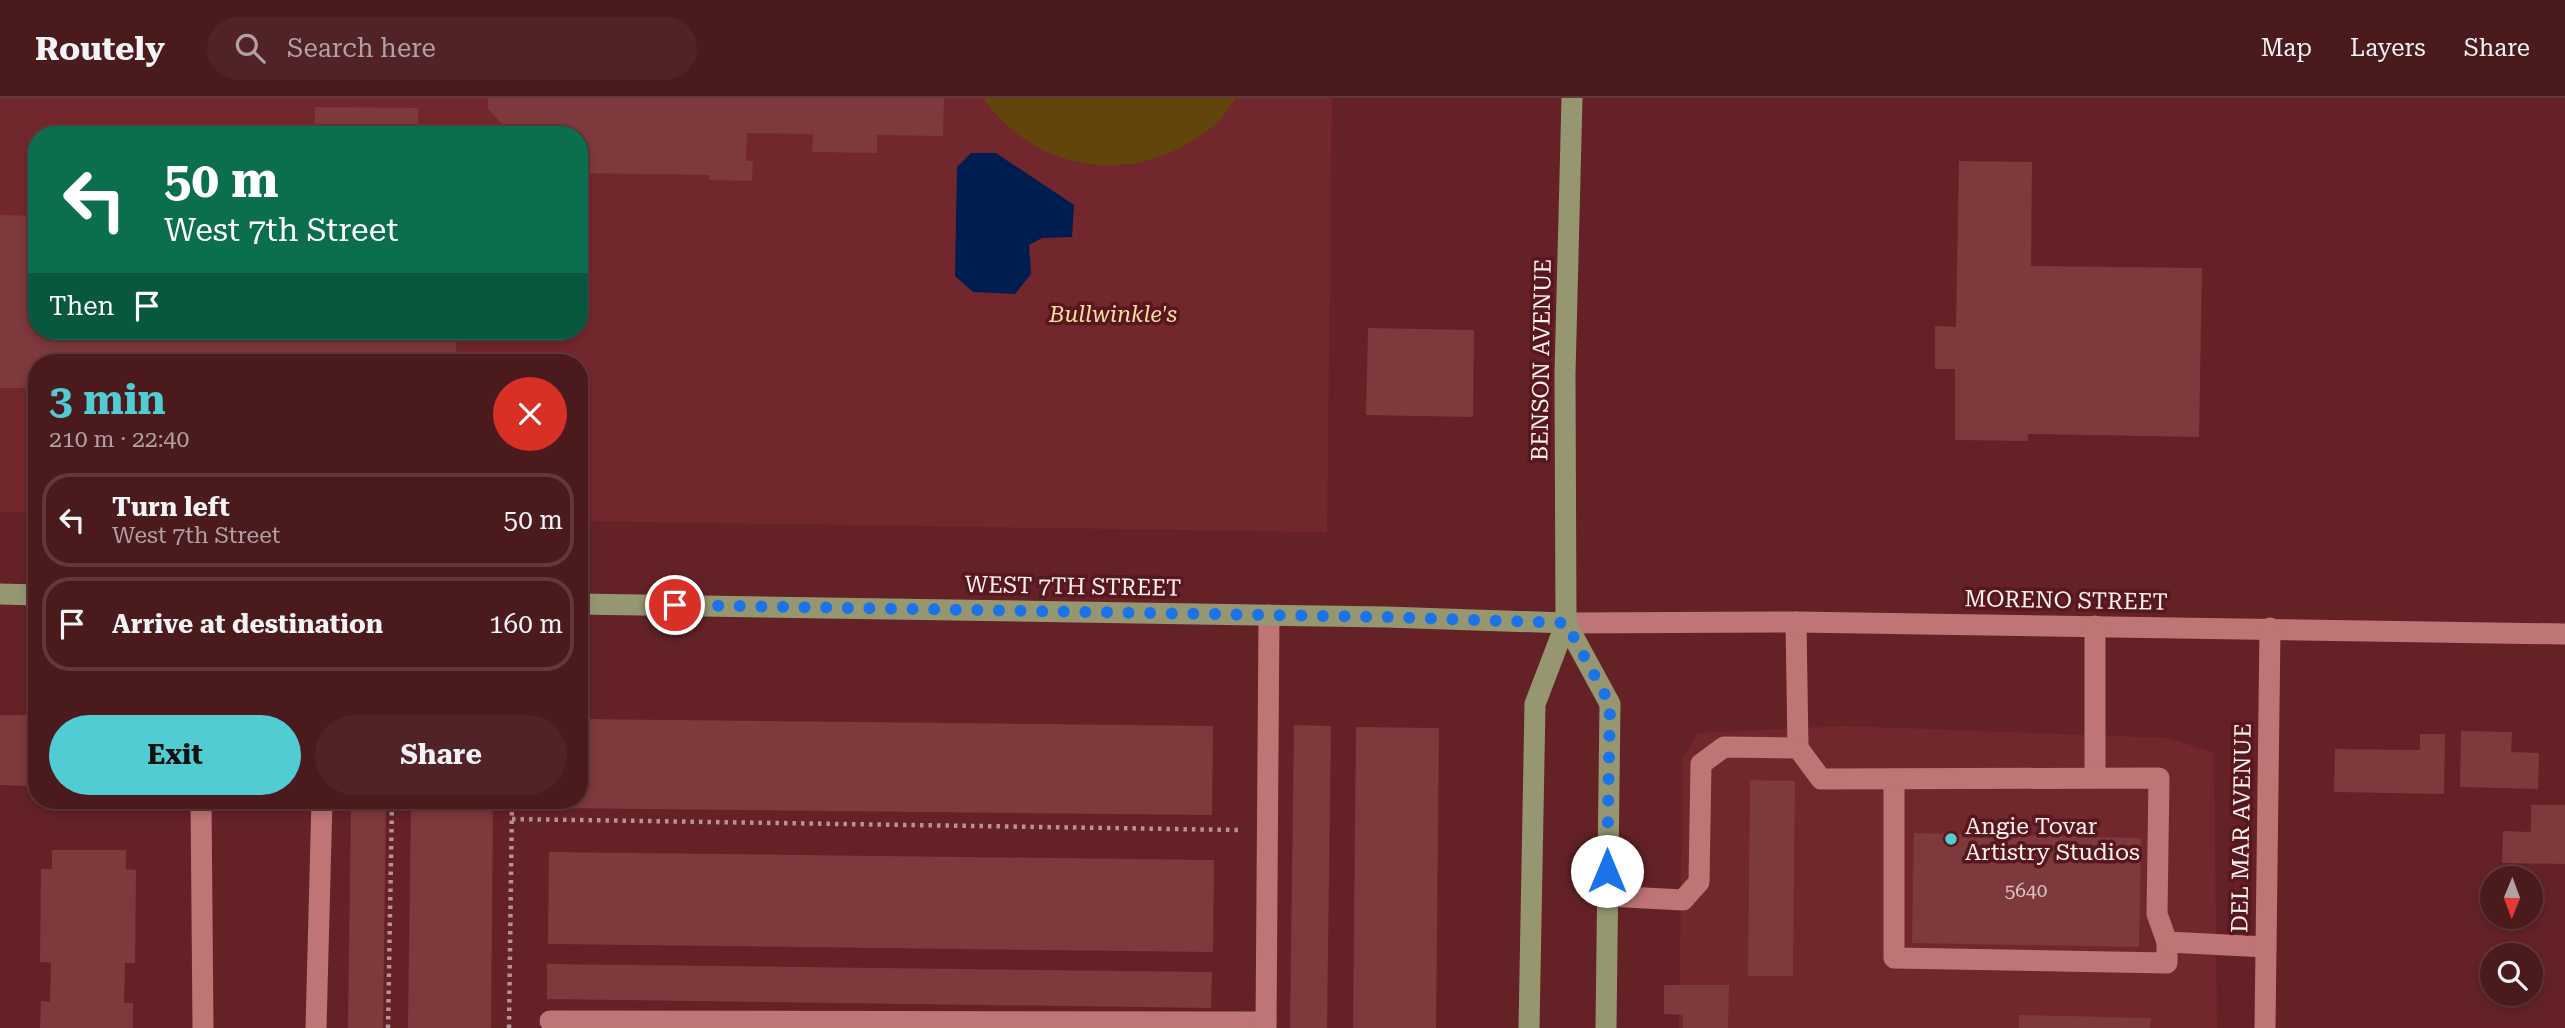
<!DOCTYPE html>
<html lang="en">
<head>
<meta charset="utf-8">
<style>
  :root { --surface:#4b1a1d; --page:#522326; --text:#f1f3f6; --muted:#b2a1a4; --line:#62383b; --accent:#51ccd2 }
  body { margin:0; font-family:"Roboto Serif",serif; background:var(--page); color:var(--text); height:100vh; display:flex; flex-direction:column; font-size:26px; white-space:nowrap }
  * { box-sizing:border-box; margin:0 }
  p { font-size:23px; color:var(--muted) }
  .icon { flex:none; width:38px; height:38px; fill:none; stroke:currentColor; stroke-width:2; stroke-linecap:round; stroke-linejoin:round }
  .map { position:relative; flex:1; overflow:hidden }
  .drawer { position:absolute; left:28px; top:256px; width:560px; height:455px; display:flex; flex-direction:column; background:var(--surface); border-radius:28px; box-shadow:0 4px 10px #0003,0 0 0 2px var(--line) }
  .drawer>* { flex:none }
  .hud { position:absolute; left:28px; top:28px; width:560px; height:214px; border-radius:28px; box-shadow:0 4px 10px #0003,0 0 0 2px var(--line); background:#0b6e4f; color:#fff; overflow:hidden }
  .needle { width:46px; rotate:181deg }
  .tools { position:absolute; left:2480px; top:768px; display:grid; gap:14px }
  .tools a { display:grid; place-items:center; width:63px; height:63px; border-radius:50%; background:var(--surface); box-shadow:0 4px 10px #0003,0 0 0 2px var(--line); font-size:35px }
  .pin { position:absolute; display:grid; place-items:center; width:60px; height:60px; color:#fff; margin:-30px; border:4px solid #fff; border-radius:50%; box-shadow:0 2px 7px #0007 }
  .me { position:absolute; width:77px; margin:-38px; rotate:0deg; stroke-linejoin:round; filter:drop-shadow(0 0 5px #0008) }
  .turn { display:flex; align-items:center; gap:24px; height:147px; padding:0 21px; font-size:32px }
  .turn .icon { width:91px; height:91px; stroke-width:2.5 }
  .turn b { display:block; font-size:49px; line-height:60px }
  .then { display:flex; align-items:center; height:66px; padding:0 21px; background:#0003; gap:14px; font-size:26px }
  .round { display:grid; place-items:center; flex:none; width:74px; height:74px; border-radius:37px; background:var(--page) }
  .overview { display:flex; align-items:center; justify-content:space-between; height:119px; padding:0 21px }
  h1 { font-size:42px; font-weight:700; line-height:52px; color:var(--accent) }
  .cta { display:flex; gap:14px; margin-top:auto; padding:14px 21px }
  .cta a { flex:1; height:80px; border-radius:42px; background:var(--accent); color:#111; font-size:28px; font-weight:700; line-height:80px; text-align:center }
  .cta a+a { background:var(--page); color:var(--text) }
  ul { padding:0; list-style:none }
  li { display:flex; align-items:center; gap:21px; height:94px; margin:0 14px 10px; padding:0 7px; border:4px solid var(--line); border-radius:28px }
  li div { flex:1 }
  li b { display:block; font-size:26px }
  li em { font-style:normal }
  header { display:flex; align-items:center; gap:42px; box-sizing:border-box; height:98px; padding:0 35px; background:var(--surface); border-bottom:2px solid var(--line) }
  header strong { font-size:33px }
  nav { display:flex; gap:38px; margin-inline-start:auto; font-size:24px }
  .search { width:490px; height:63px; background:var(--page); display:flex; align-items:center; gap:18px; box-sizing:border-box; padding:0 24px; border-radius:38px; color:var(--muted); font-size:26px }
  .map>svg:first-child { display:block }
  .built { fill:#72272d; fill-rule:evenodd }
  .green { fill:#61450b }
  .water { fill:#001d50 }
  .building { fill:#7d393b }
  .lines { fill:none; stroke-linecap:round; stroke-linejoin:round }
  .path { stroke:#b69395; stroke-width:4.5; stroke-dasharray:3.5 5; stroke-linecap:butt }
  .minor { stroke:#bf7475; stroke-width:21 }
  .major { stroke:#969771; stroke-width:21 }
  .route { stroke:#1a73e8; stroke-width:12; stroke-dasharray:0 21.6 }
  .poi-dot { fill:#51ccd2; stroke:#58171d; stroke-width:2.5 }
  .labels { text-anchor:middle; stroke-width:7; stroke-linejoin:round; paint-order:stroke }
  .number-label { font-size:19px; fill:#dcc4c4 }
  .park-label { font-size:23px; font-style:italic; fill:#fedca6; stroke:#58171d }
  .street-label { font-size:23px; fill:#fbf2f2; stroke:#58171d }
  .poi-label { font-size:23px; fill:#fbf2f2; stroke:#58171d; text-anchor:start }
</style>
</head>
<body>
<header>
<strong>Routely</strong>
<div class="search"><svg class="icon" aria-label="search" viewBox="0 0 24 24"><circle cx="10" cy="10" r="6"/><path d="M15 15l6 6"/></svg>Search here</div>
<nav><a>Map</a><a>Layers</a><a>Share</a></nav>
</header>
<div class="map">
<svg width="2565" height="930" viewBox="0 0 2565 930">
  <rect width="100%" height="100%" fill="#642227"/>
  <g class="built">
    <path d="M 0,0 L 1332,0 L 1327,434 L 579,423 L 579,264 L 37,264 L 37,415 L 0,414 ZM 37,37 L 579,37 L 579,233 L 37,233 Z"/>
    <polygon points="1845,628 2168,640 2214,655 2217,930 1679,930 1683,659 1698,635"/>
  </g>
  <path class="green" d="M 983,0 L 1236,0 C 1229,9 1222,22 1212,29 C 1138,89 1039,78 983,0 Z"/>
  <polygon class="water" points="971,55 996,55 1074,107 1072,139 1042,140 1029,147 1031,176 1015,196 973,194 955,178 957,69"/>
  <g class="building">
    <polygon points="488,0 944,0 943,38 877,37 877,55 812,54 813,36 747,35 746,63 753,63 752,83 709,82 709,77 579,75 579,37 513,37 488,11"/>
    <polygon points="315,9 418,10 418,37 315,37"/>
    <polygon points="1959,63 2032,64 2031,168 2202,170 2199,339 2028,336 2028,343 1955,342 1955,271 1935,271 1935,228 1956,229"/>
    <polygon points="0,117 37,118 37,233 456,233 456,264 37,264 37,290 0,290"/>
    <polygon points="1368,230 1474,232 1473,319 1366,317"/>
    <polygon points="33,605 37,605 37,699 30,699 30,688 0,687 0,617 33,617"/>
    <polygon points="579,621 1213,628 1212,717 549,710 549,702 579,702"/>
    <polygon points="1294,627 1331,628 1327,930 1290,930"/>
    <polygon points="1356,629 1439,630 1436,930 1353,930"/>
    <polygon points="2461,633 2512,634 2511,654 2539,655 2538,691 2460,689"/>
    <polygon points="2420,636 2445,636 2444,696 2334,694 2335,651 2420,652"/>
    <polygon points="1750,682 1795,683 1793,878 1748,878"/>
    <polygon points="351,702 386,702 383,930 348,930"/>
    <polygon points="411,702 493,702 491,930 408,930"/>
    <polygon points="2531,707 2565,707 2565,766 2502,765 2503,733 2531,734"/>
    <polygon points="1914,735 2141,740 2139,849 1912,845"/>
    <polygon points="52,752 126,752 126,771 136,772 135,865 125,865 124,905 133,905 133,930 40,930 41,903 50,904 51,865 40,864 41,771 52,771"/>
    <polygon points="549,754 1214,762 1213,854 548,846"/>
    <polygon points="547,866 1212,874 1211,910 547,901"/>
    <polygon points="1664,887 1729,887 1728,930 1683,930 1683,917 1664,916"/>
    <polygon points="2019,917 2151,920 2150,930 2019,930"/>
  </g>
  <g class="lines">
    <g class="path">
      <polyline points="512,721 1240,732"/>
      <polyline points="388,930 392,702"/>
      <polyline points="509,930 512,702"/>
    </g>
    <g class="minor">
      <polyline points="1796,524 1798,650"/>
      <polyline points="1566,525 1796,524 2565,536"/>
      <polyline points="2095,680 2095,528"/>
      <polyline points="1894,681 1894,860 2167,865 2167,844"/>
      <polyline points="201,702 203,930"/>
      <polyline points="1607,798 1683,802 1699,784 1701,666 1724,649 1798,650 1821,681 2159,680 2157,816 2167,844 2266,849"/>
      <polyline points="550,923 1266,924"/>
      <polyline points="316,930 322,702"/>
      <polyline points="1266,930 1269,517"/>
      <polyline points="2265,930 2270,530"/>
    </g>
    <g class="major">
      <polyline points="0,496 37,497"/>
      <polyline points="579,506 1386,519 1566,525"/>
      <polyline points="1566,525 1610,606 1606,930"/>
      <polyline points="1529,930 1535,606 1566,525 1565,276 1572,0"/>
    </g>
  </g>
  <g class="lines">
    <polyline class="route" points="675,507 1386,519 1566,525 1610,606 1607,773"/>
  </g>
  <circle class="poi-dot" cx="1951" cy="741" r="7"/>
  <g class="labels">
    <g class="number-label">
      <text x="2026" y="799">5640</text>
    </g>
    <g class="park-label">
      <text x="1113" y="224">Bullwinkle's</text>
    </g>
    <g class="street-label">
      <text transform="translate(1541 262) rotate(-89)" y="8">BENSON AVENUE</text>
      <text transform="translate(1073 488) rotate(1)" y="8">WEST 7TH STREET</text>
      <text transform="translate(2066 502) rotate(1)" y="8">MORENO STREET</text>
      <text transform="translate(2241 730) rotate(-89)" y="8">DEL MAR AVENUE</text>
    </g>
    <g class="poi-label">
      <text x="1965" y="736">Angie Tovar<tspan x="1965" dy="26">Artistry Studios</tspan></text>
    </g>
  </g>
</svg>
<div class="tools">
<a><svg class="needle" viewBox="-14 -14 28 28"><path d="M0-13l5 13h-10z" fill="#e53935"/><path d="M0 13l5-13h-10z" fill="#b2a1a4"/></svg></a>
<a><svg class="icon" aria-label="search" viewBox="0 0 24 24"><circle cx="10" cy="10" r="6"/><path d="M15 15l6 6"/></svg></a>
</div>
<div class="pin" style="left:675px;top:507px;background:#d93025"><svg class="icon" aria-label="arrive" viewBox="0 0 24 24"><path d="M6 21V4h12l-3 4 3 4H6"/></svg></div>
<svg class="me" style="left:1607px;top:773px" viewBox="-20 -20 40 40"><circle r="19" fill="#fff"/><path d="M0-13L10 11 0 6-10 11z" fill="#1a73e8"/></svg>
<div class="hud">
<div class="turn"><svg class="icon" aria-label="left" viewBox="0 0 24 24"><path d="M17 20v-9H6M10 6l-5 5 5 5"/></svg><div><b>50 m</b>West 7th Street</div></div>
<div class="then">Then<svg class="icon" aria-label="arrive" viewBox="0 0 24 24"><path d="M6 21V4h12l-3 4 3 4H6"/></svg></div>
</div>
<section class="drawer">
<div class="overview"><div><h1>3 min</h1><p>210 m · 22:40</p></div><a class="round" style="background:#d93025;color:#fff"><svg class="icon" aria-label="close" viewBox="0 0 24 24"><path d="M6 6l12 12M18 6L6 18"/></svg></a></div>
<ul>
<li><svg class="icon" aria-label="left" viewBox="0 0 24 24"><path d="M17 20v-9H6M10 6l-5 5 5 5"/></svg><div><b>Turn left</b><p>West 7th Street</p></div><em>50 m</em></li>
<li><svg class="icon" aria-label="arrive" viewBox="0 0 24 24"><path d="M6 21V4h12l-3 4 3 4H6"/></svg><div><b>Arrive at destination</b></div><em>160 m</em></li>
</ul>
<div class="cta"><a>Exit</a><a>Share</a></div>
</section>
</div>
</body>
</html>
